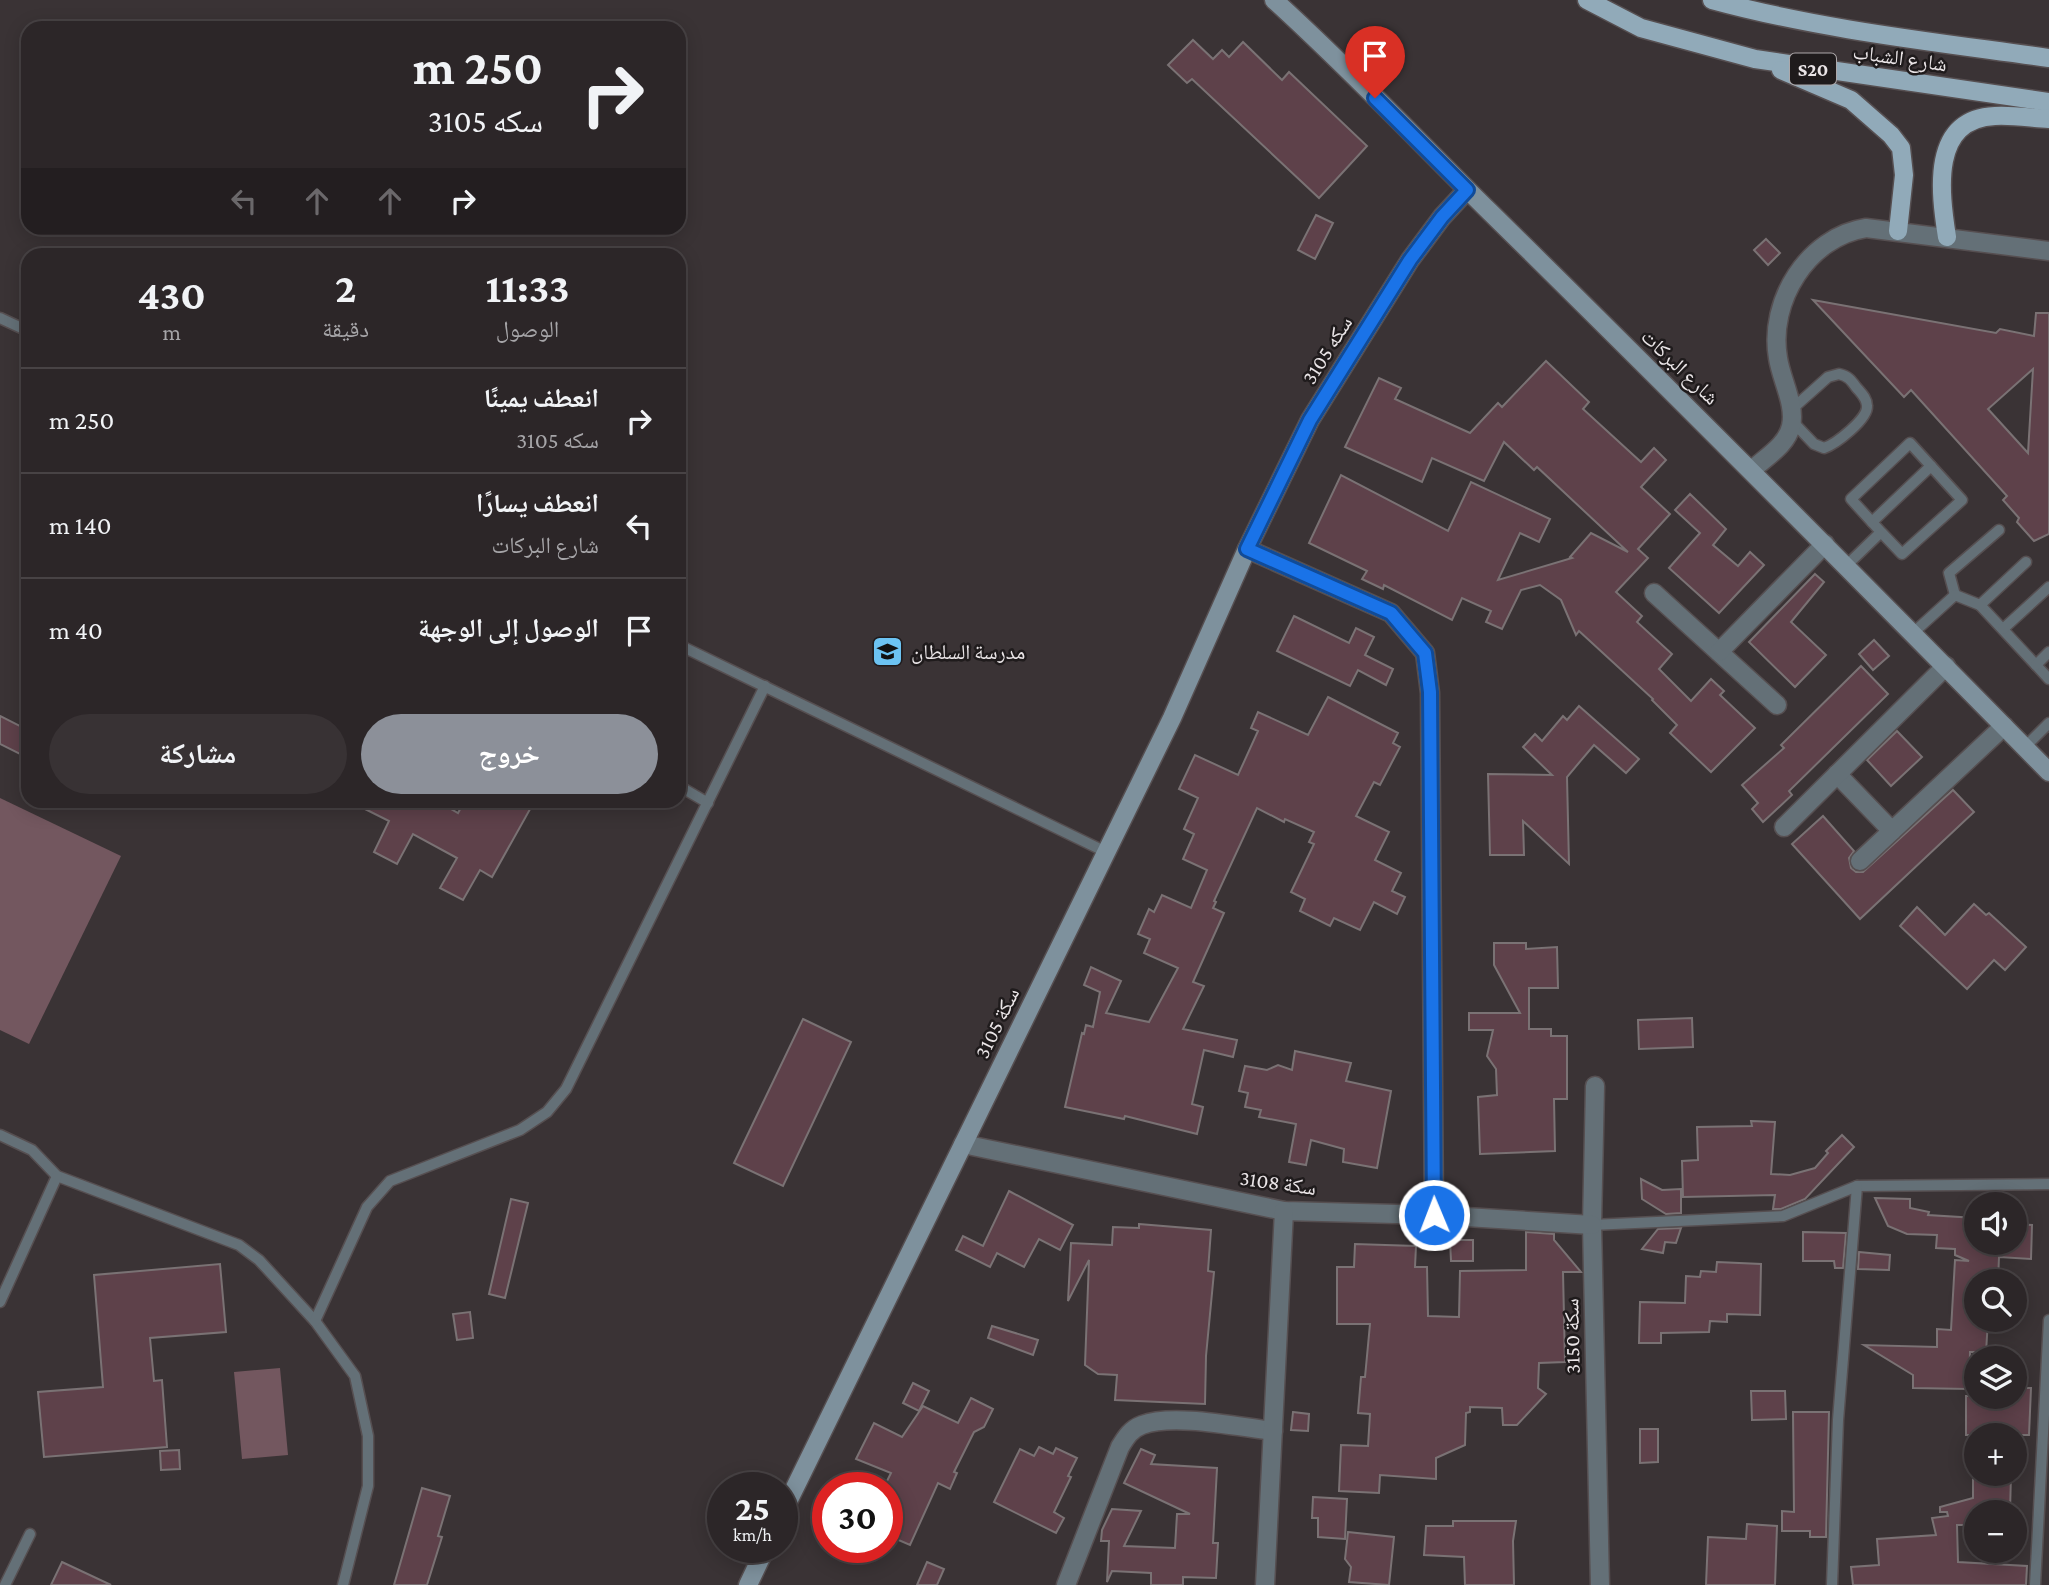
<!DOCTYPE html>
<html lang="ar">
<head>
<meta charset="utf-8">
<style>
  :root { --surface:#2c2628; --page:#383234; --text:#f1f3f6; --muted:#a6a5a8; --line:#484345; --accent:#8c9099 }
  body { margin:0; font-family:"Crimson Pro","Noto Naskh Arabic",serif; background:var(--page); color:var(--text); direction:rtl; height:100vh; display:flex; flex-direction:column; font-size:26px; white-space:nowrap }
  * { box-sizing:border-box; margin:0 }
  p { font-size:23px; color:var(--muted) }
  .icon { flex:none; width:38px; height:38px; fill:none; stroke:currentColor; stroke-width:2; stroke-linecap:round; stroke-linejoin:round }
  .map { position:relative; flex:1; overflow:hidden; direction:ltr }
  .details { position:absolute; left:21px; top:248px; width:665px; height:560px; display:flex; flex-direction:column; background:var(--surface); border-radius:21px; box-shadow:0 4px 18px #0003,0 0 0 2px var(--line); direction:rtl }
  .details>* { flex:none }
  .banner { position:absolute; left:21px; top:21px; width:665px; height:214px; border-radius:21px; box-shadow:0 4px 18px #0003,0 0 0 2px var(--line); direction:rtl; background:#2c2628; color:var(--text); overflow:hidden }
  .tools { position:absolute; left:1964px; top:1192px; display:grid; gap:14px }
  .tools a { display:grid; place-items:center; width:63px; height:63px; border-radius:50%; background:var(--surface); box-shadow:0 4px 18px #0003,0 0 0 2px var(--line); font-size:35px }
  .speed { position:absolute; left:707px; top:1472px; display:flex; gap:14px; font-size:35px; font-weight:700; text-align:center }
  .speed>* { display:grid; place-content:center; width:91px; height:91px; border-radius:50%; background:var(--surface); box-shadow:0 4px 18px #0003,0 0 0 2px var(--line); line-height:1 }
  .speed small { font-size:18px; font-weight:400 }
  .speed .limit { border:10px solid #d22; background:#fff; color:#111 }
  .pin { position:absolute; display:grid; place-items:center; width:60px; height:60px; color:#fff; margin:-72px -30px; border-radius:50% 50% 50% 0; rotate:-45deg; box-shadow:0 0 7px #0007 }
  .pin .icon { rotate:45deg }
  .me { position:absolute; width:77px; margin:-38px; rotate:359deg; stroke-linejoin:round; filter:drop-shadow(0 0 5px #0008) }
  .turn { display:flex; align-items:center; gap:24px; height:147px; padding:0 28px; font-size:32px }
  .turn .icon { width:91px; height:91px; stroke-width:2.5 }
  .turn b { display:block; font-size:49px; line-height:60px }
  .lanes { display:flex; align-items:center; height:66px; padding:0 28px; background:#0003; justify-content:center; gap:35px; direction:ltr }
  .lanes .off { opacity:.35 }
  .eta { display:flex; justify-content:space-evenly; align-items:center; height:119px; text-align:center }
  .eta b { font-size:42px; font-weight:700; line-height:49px }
  .button { display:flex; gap:14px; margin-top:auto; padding:14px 28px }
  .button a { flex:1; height:80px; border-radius:42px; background:var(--accent); color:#fff; font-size:28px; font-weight:700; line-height:80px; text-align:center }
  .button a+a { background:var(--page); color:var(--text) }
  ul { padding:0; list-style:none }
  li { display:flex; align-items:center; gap:21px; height:105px; padding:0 28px; border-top:2px solid var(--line) }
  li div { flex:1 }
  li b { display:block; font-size:26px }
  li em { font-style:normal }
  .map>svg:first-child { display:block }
  .green { fill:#73575f }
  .building { fill:#5e414a; stroke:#7a7274; stroke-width:2; fill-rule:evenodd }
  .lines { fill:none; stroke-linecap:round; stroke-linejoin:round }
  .lane-casing { stroke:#564f51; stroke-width:13 }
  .street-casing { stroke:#564f51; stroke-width:21 }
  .secondary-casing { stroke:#564f51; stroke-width:21 }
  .primary-casing { stroke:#564f51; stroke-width:21 }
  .lane { stroke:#647077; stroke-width:10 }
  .street { stroke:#647077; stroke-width:18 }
  .secondary { stroke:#7e919d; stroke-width:18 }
  .primary { stroke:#91aab9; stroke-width:18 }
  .route-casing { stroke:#114b97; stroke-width:18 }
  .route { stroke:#1a73e8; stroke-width:12 }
  .labels { text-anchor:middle; stroke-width:5; stroke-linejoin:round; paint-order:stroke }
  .shield { fill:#1f1b1c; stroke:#ada8aa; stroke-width:2 }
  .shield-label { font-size:19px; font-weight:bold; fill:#eae5e7 }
  .street-label { font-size:21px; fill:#eae5e7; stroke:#1f1b1c }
  .poi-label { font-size:21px; fill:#eae5e7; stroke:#1f1b1c; text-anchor:start }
</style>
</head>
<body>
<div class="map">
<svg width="2049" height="1585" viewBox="0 0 2049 1585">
  <rect width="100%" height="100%" fill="#3a3335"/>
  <g class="green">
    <polygon points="0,798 121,856 29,1044 0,1030"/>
    <polygon points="280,1368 288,1455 242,1459 234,1372"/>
  </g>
  <g class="building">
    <polygon points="1193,40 1213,59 1222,50 1229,57 1243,42 1282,80 1289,72 1367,146 1319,198 1192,79 1187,83 1168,65"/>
    <polygon points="1316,215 1333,223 1315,259 1298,250"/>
    <polygon points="1766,239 1780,253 1768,265 1754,250"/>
    <path d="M 1813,300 L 1996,333 L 2000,329 L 2034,336 L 2036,313 L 2049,313 L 2049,534 L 2034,541 L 2017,522 L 2019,518 L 2003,500 L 2007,496 L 1911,390 L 1904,397 ZM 2033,369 L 2028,453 L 1988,409 Z"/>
    <polygon points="1546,361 1589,402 1583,409 1641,462 1654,448 1666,460 1641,487 1670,514 1638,549 1648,558 1616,592 1642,616 1637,622 1672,654 1659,669 1691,701 1711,679 1724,691 1720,695 1755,728 1711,772 1670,733 1677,725 1652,700 1653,699 1579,631 1576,635 1561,600 1540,585 1521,590 1502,629 1486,622 1491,611 1462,598 1452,620 1384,585 1383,589 1362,579 1367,571 1309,543 1341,475 1448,531 1471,482 1550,519 1539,542 1520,533 1498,580 1572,558 1570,557 1591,533 1628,552 1537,467 1534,470 1504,442 1484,481 1432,458 1422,482 1345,447 1379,378 1401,388 1395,399 1470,433 1498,403 1502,407"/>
    <polygon points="1690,494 1726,529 1713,545 1738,566 1750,552 1764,565 1719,613 1669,568 1700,533 1675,510"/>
    <polygon points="1815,574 1824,582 1791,622 1826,655 1795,687 1749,642"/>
    <polygon points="1294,616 1349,643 1356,628 1374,637 1365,655 1393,669 1386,685 1358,670 1350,686 1277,651"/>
    <polygon points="1874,640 1889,656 1873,670 1859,654"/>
    <polygon points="1861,666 1888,694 1789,791 1792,795 1763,822 1752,809 1758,803 1742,785 1784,748 1781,745"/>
    <polygon points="1328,697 1398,733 1393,743 1400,747 1391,764 1380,785 1374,782 1356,816 1389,832 1375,860 1401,873 1392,891 1405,897 1397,914 1374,902 1360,930 1334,918 1330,926 1300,911 1305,899 1291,892 1314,844 1309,842 1314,832 1285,819 1284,822 1257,808 1214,901 1216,902 1213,908 1224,913 1193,982 1204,986 1183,1029 1237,1040 1233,1057 1204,1050 1192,1104 1203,1107 1197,1134 1125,1116 1124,1119 1065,1107 1082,1033 1084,1034 1086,1025 1093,1027 1100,992 1084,985 1091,967 1121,981 1106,1013 1149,1022 1178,968 1144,953 1150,939 1138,934 1149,909 1154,912 1162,895 1191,908 1207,870 1183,859 1194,834 1184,829 1198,798 1179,789 1195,755 1238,775 1258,731 1251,728 1258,712 1308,735"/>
    <polygon points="1579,706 1639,759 1626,773 1594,745 1567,777 1569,864 1523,821 1524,855 1490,855 1488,774 1552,775 1523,747 1535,734 1542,741 1563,716 1567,720"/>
    <polygon points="0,716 28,730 28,758 0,744"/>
    <polygon points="1897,731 1922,757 1891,786 1867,760"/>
    <polygon points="1953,790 1974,812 1860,919 1792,844 1823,816 1854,851 1849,858 1851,868 1856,872 1863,872"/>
    <polygon points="351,802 439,802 458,813 464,802 534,802 492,877 480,870 463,900 440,888 457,858 413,834 397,864 374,852 389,821"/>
    <polygon points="1974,904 1986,915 1989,913 2026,947 2005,970 1994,960 1967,989 1900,926 1917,907 1945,935"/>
    <polygon points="1494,943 1526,943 1526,949 1557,947 1558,988 1529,988 1529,1029 1551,1029 1551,1036 1567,1036 1567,1099 1554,1099 1555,1151 1480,1154 1478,1097 1497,1095 1496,1069 1487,1056 1493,1030 1469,1030 1469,1013 1520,1013 1494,965"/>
    <polygon points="1692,1018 1693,1047 1639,1049 1638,1020"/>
    <polygon points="803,1019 851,1042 783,1186 734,1163"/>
    <polygon points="1295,1051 1351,1063 1346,1081 1391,1091 1377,1168 1343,1162 1344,1149 1311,1140 1306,1165 1289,1162 1296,1124 1259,1117 1261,1110 1245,1107 1248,1093 1239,1091 1245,1066 1267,1070 1278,1065 1292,1070"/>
    <polygon points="1751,1121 1775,1122 1771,1174 1790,1175 1815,1168 1828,1153 1826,1151 1842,1135 1854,1147 1805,1199 1781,1209 1773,1209 1775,1195 1683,1197 1682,1161 1698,1160 1697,1127 1752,1126"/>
    <polygon points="1641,1179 1662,1190 1681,1189 1681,1213 1666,1214 1642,1199"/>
    <polygon points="1009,1191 1073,1225 1060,1250 1039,1239 1024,1267 997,1253 990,1267 956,1250 963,1236 983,1246"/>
    <polygon points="1875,1198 1910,1199 1910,1208 1929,1212 1928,1215 1976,1218 1976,1242 2014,1242 2014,1224 2032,1225 2031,1259 1999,1257 1998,1281 1976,1281 1976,1320 1988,1320 1986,1352 1970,1352 1969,1389 1913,1388 1913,1375 1864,1345 1937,1347 1937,1329 1951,1330 1955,1260 1969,1261 1955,1255 1955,1249 1936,1248 1937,1235 1907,1234 1888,1226"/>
    <polygon points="511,1199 528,1203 505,1298 489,1294"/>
    <polygon points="1139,1224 1211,1230 1208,1271 1214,1272 1206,1356 1205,1404 1115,1400 1117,1375 1098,1374 1085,1365 1089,1260 1068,1301 1071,1243 1112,1245 1113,1227 1139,1228"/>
    <polygon points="1681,1228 1676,1243 1665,1242 1663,1253 1642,1249 1658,1229"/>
    <polygon points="1526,1232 1554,1234 1554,1240 1581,1272 1563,1272 1565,1362 1539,1363 1538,1388 1546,1394 1517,1425 1503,1425 1502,1408 1470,1407 1470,1412 1466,1413 1465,1445 1436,1458 1436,1479 1380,1475 1379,1493 1339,1491 1341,1445 1368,1446 1370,1414 1358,1413 1361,1377 1365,1377 1370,1324 1337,1324 1337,1267 1354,1267 1355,1244 1416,1246 1415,1267 1427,1267 1428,1316 1459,1317 1460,1271 1526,1270"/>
    <polygon points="1803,1232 1846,1233 1843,1268 1835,1268 1834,1261 1803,1261"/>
    <polygon points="1450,1240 1473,1240 1473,1261 1451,1261"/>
    <polygon points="1859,1252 1890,1255 1889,1270 1858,1269"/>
    <polygon points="1717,1262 1761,1264 1760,1315 1727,1314 1727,1322 1710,1321 1709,1332 1661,1333 1661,1343 1639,1343 1640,1302 1685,1303 1686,1276 1700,1277 1701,1271 1716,1272"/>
    <polygon points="220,1264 226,1332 150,1338 154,1381 162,1380 167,1447 44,1457 38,1392 103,1387 94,1275"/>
    <polygon points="470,1312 473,1338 457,1340 453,1314"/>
    <polygon points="992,1326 1038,1340 1033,1355 988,1338"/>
    <polygon points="913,1383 929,1391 919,1411 903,1403"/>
    <polygon points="2014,1388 2031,1388 2029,1435 1966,1435 1966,1396 2014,1396"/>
    <polygon points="1751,1391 1785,1391 1786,1419 1752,1420"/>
    <polygon points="971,1398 993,1409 984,1427 974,1432 954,1472 957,1473 950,1489 938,1483 910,1545 887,1535 887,1481 891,1473 856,1459 874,1423 902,1437 923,1406 958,1423"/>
    <polygon points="1293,1412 1309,1414 1308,1431 1291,1430"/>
    <polygon points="1793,1412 1829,1412 1826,1537 1810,1537 1810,1531 1782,1531 1782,1511 1794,1512"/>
    <polygon points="1640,1429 1658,1429 1658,1462 1640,1463"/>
    <polygon points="1039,1447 1053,1454 1056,1448 1077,1458 1068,1476 1071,1477 1054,1512 1064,1518 1056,1533 994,1502 1020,1449 1034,1456"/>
    <polygon points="1141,1449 1155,1455 1151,1464 1217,1468 1213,1543 1218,1543 1216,1578 1183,1577 1183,1585 1151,1585 1151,1573 1112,1571 1107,1582 1109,1541 1101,1541 1102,1530 1112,1509 1141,1511 1124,1546 1175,1548 1177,1514 1190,1514 1124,1483"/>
    <polygon points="179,1450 180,1469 161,1470 160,1451"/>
    <polygon points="1973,1474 2011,1474 2010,1512 1976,1512 1976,1525 1957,1525 1958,1562 2027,1566 2026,1585 1853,1585 1851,1567 1879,1565 1877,1539 1936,1535 1932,1518 1948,1516 1947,1512 1940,1512 1940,1507 1973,1498"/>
    <polygon points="422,1488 450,1496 438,1536 442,1537 427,1585 394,1585"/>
    <polygon points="1313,1497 1347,1499 1345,1539 1318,1537 1318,1518 1312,1518"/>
    <polygon points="1453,1521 1516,1521 1513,1541 1514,1585 1465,1585 1464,1557 1424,1555 1426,1526 1453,1526"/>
    <polygon points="1747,1524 1777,1526 1775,1585 1706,1585 1708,1537 1746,1539"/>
    <polygon points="1348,1532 1394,1537 1389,1585 1349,1582 1351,1567 1345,1559"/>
    <polygon points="62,1562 111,1585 51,1585"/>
    <polygon points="927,1562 944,1569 937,1585 917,1585"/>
  </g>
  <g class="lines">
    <defs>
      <g id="lane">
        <polyline points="0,318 28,331"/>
        <path d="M 1791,410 L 1828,377 L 1839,374 C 1848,376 1851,380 1856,387 C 1861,393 1867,398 1867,406 C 1868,419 1836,444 1824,448 L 1814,444 L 1792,421"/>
        <polyline points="1872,522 1931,466"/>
        <polyline points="1847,565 1881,532 1902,554 1962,500 1910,443 1851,499 1881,532"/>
        <polyline points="1955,595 1949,573 1999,530"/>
        <polyline points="1980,605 2049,679"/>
        <polyline points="2003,629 2049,587"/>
        <polyline points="1913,633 1955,595 1980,605 2026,562"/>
        <polyline points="679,645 1106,852"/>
        <polyline points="2036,665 2049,652"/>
        <polyline points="2025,747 2049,723"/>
        <polyline points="679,786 708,803"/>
        <polyline points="0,1135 32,1150 57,1176 239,1245 259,1260 315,1321 355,1376 368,1436 368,1486 343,1585"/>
        <polyline points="1592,1225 1783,1216 1857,1186 2049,1184"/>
        <polyline points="0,1302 57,1176"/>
        <polyline points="315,1321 367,1207 390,1181 520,1130 547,1112 566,1089 765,686"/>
        <polyline points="5,1585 30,1534"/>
        <polyline points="1832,1585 1838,1420 1857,1186"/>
        <polyline points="2035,1585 2049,1320"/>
      </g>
      <g id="street">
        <path d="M 1752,470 C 1766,457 1787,445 1791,426 C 1796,405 1781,379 1778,358 C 1768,301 1808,237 1866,228 L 2049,251"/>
        <polyline points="1247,549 1391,613 1425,653 1430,693 1434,1215"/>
        <polyline points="1654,593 1777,705"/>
        <polyline points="1719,652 1825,544"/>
        <polyline points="1837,774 1892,831"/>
        <polyline points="1784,827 1946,666"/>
        <polyline points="1860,861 2004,726"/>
        <polyline points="1595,1086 1592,1225 1600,1585"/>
        <polyline points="963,1144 1284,1211 1434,1215 1592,1225"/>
        <path d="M 1066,1585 L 1120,1447 C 1126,1437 1131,1429 1142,1425 C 1174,1413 1238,1427 1273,1431"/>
        <polyline points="1265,1585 1284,1211"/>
      </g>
      <g id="secondary">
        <path d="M 1274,0 C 1349,68 1418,141 1490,212 C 1678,397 1864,584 2049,772"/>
        <polyline points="782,1514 1172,718 1247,549 1310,420 1410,260 1442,217 1467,190"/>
        <polyline points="748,1585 766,1547"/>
      </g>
      <g id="primary">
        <polyline points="1587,0 1641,28 1755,59 2049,102"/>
        <path d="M 1712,0 C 1822,30 1936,42 2049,58"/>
        <polyline points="1781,70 1851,100 1891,135 1901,148 1904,175 1898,231"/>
        <path d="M 1947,237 C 1940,192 1930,119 1995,116 C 2013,115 2031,118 2049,119"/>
      </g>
    </defs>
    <use href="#lane" class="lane-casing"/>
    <use href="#street" class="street-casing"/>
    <use href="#secondary" class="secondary-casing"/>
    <use href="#primary" class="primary-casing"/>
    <use href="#lane" class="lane"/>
    <use href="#street" class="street"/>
    <use href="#secondary" class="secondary"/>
    <use href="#primary" class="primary"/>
  </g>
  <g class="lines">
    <defs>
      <polyline id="route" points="1375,98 1467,190 1442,217 1410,260 1310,420 1247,549 1391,613 1425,653 1430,692 1434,1215"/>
    </defs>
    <use href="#route" class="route-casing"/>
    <use href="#route" class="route"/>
  </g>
  <defs>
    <symbol id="school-square" viewBox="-11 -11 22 22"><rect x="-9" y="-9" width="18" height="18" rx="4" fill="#6cc3f2" stroke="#1f1b1c"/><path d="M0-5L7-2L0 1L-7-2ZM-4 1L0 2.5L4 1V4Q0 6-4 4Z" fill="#111"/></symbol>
  </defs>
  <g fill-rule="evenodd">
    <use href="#school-square" x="870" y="634" width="35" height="35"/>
  </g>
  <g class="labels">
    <rect class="shield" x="1790" y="53.5" width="46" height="31" rx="5"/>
    <g class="shield-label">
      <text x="1813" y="76">S20</text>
    </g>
    <g class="street-label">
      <text transform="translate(1900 58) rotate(8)" y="7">شارع الشباب</text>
      <text transform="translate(1327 350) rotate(-58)" y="7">سكه 3105</text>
      <text transform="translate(1680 367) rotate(44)" y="7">شارع البركات</text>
      <text transform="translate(997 1023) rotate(-64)" y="7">سكة 3105</text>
      <text transform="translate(1278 1183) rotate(8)" y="7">سكة 3108</text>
      <text transform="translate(1572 1336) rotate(-91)" y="7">سكة 3150</text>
    </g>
    <g class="poi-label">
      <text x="911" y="659">مدرسة السلطان</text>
    </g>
  </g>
</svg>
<div class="tools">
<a><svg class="icon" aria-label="sound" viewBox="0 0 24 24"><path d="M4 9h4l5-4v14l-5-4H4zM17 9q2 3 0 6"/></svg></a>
<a><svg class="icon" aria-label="search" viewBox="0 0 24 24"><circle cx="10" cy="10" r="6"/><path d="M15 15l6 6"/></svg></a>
<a><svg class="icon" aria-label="layers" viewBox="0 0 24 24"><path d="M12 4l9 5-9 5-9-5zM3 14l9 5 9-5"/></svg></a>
<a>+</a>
<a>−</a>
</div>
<div class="speed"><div>25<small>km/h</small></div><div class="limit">30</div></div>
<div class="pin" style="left:1375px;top:98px;background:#d93025"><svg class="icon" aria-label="arrive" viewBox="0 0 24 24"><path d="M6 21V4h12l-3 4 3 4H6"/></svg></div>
<svg class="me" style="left:1434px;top:1215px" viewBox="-20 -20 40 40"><circle r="17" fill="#1a73e8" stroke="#fff" stroke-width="3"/><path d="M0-11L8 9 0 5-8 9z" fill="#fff"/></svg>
<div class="banner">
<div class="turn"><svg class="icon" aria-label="right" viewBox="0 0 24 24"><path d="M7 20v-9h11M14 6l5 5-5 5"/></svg><div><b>250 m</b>سكه 3105</div></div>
<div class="lanes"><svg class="icon off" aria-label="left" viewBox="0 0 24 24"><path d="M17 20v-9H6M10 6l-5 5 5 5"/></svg><svg class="icon off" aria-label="ahead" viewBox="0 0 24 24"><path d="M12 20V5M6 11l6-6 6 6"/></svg><svg class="icon off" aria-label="ahead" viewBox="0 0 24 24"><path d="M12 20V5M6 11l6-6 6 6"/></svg><svg class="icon" aria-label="right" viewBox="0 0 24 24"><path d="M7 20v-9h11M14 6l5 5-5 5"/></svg></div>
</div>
<section class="details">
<div class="eta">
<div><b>11:33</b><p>الوصول</p></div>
<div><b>2</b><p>دقيقة</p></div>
<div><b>430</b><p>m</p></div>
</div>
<ul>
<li><svg class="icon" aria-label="right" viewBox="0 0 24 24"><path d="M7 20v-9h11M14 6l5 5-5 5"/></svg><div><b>انعطف يمينًا</b><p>سكه 3105</p></div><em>250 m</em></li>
<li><svg class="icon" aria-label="left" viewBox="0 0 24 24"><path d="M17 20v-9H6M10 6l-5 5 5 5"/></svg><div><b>انعطف يسارًا</b><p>شارع البركات</p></div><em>140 m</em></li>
<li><svg class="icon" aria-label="arrive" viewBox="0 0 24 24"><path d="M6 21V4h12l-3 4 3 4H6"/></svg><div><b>الوصول إلى الوجهة</b></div><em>40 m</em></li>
</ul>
<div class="button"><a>خروج</a><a>مشاركة</a></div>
</section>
</div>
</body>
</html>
